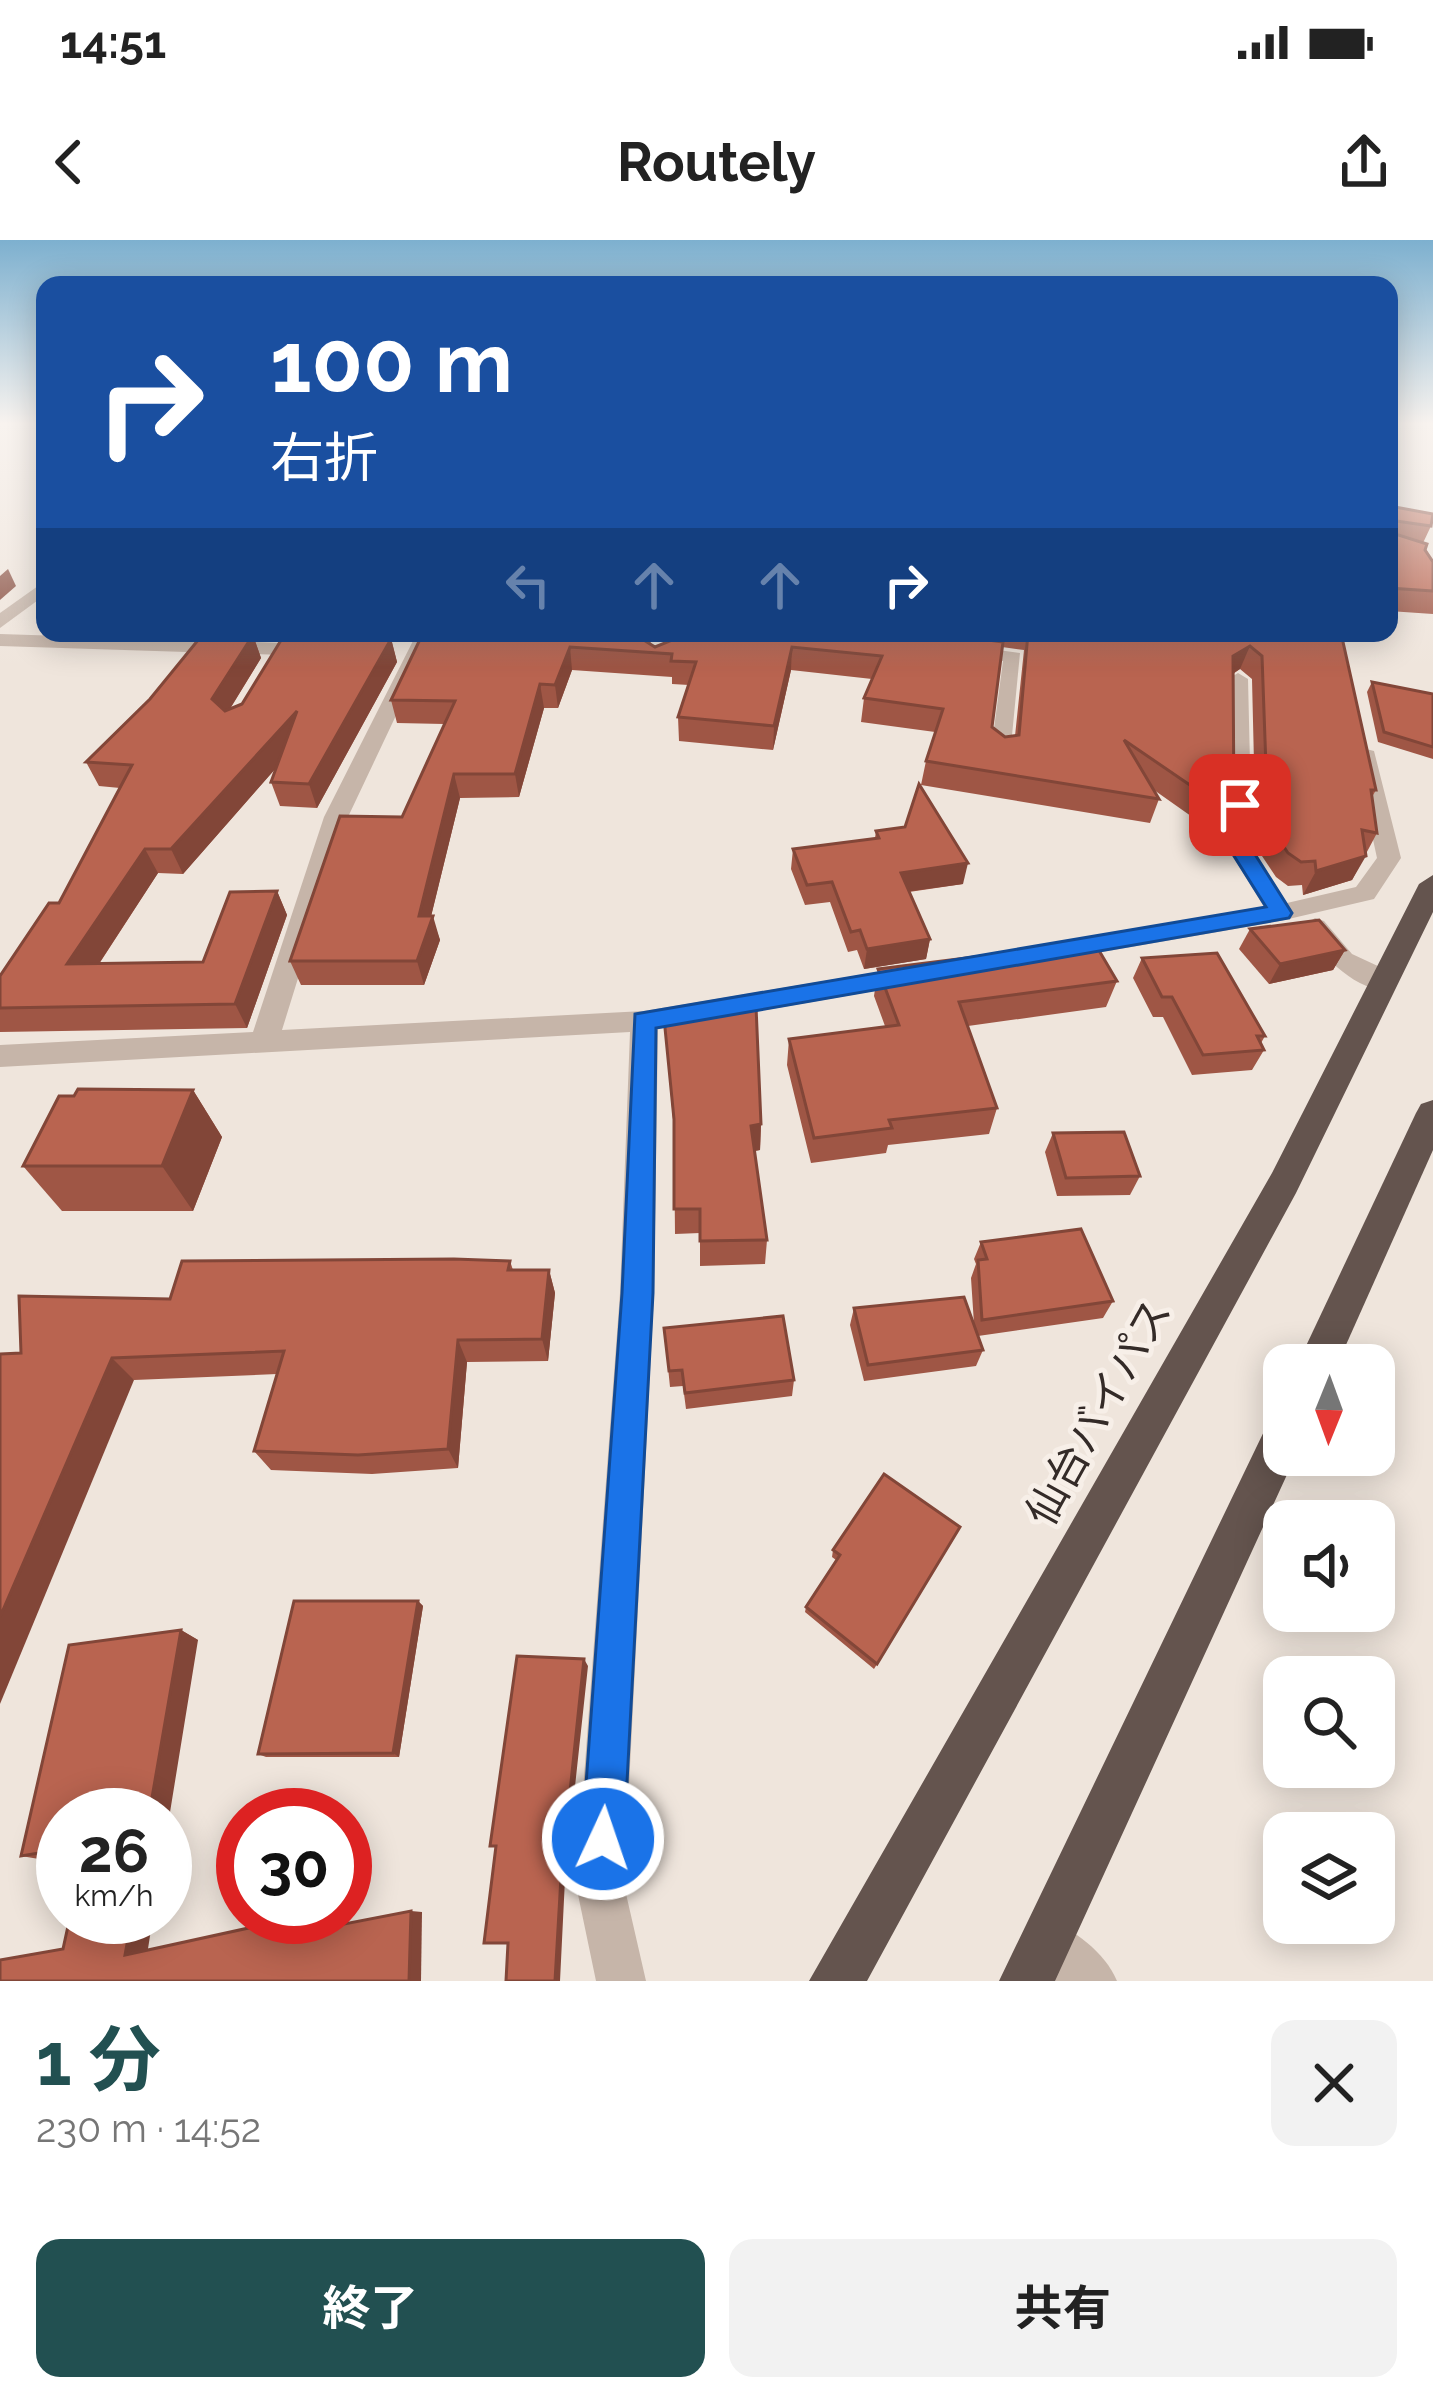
<!DOCTYPE html>
<html lang="ja">
<head>
<meta charset="utf-8">
<style>
  :root { --surface:#fff; --page:#f2f2f2; --text:#222; --muted:#767676; --accent:#225051 }
  body { margin:0; font-family:Raleway,"Noto Sans JP",sans-serif; background:var(--page); color:var(--text); height:100vh; display:flex; flex-direction:column; font-size:45px; white-space:nowrap }
  * { box-sizing:border-box; margin:0 }
  p { font-size:39px; color:var(--muted) }
  .icon { flex:none; width:66px; height:66px; fill:none; stroke:currentColor; stroke-width:2; stroke-linecap:round; stroke-linejoin:round }
  .map { position:relative; height:1741px; overflow:hidden }
  .sheet { display:flex; flex-direction:column; background:var(--surface); flex:1 }
  .sheet>* { flex:none }
  .hud { position:absolute; left:36px; top:36px; width:1362px; height:366px; border-radius:24px; box-shadow:0 6px 30px #0003; background:#1a4fa0; color:#fff; overflow:hidden }
  .needle { width:78px; rotate:181deg }
  .tools { position:absolute; left:1263px; top:1104px; display:grid; gap:24px }
  .tools a { display:grid; place-items:center; width:132px; height:132px; border-radius:24px; background:var(--surface); box-shadow:0 6px 30px #0003; font-size:60px }
  .speed { position:absolute; left:36px; top:1548px; display:flex; gap:24px; font-size:60px; font-weight:700; text-align:center }
  .speed>* { display:grid; place-content:center; width:156px; height:156px; border-radius:50%; background:var(--surface); box-shadow:0 6px 30px #0003; line-height:1 }
  .speed small { font-size:30px; font-weight:400 }
  .speed .limit { border:18px solid #d22; background:#fff; color:#111 }
  .pin { position:absolute; display:grid; place-items:center; width:102px; height:102px; color:#fff; margin:-51px; border-radius:24px; box-shadow:0 6px 18px #0006 }
  .me { position:absolute; width:132px; margin:-66px; rotate:3deg; stroke-linejoin:round; filter:drop-shadow(0 0 9px #0008) }
  .turn { display:flex; align-items:center; gap:42px; height:252px; padding:0 36px; font-size:54px }
  .turn .icon { width:156px; height:156px; stroke-width:2.5 }
  .turn b { display:block; font-size:84px; line-height:102px }
  .lanes { display:flex; align-items:center; height:114px; padding:0 36px; background:#0003; justify-content:center; gap:60px; direction:ltr }
  .lanes .off { opacity:.35 }
  .round { display:grid; place-items:center; flex:none; width:126px; height:126px; border-radius:24px; background:var(--page) }
  .head { display:flex; align-items:center; justify-content:space-between; height:204px; padding:0 36px }
  h1 { font-size:72px; font-weight:700; line-height:90px; color:var(--accent) }
  .cta { display:flex; gap:24px; margin-top:auto; padding:24px 36px }
  .cta a { flex:1; height:138px; border-radius:24px; background:var(--accent); color:#fff; font-size:48px; font-weight:700; line-height:138px; text-align:center }
  .cta a+a { background:var(--page); color:var(--text) }
  .status { display:flex; justify-content:space-between; align-items:center; height:84px; padding:0 60px; background:var(--surface); direction:ltr }
  .status svg { height:33px; fill:currentColor }
  header { display:flex; justify-content:space-between; align-items:center; height:156px; padding:0 36px; background:var(--surface); font-size:54px; font-weight:700 }
  .map>svg:first-child { display:block }
  .lines { fill:none; stroke-linecap:round; stroke-linejoin:round }
  .minor { fill:#c6b5a9; fill-rule:evenodd }
  .trunk { fill:#64544e; fill-rule:evenodd }
  .wall { fill:#9f5645; fill-rule:evenodd }
  .shaded-wall { fill:#824638 }
  .building { fill:#b96450; stroke:#824638; stroke-width:3 }
  .route { fill:#1a73e8; stroke:#114b97; stroke-width:3 }
  .labels { text-anchor:middle; stroke-width:10; stroke-linejoin:round; paint-order:stroke }
  .near-street-label { font-size:42px; fill:#342b28; stroke:#f7efe8 }
</style>
</head>
<body>
<div class="status"><b>14:51</b><svg viewBox="0 0 49 12"><path d="M0 12V9h3v3zM5 12V6h3v6zM10 12V3h3v9zM15 12V0h3v12zM26 1h20v11H26zM47 4h2v5h-2z"/></svg></div>
<header><svg class="icon" aria-label="back" viewBox="0 0 24 24"><path d="M15 5l-7 7 7 7"/></svg>Routely<svg class="icon" aria-label="share" viewBox="0 0 24 24"><path d="M12 15V3M7 8l5-5 5 5M5 13v7h14v-7"/></svg></header>
<div class="map">
<svg width="1433" height="1741" viewBox="0 0 1433 1741">
  <rect width="100%" height="100%" fill="#efe5dc"/>
  <g class="lines">
    <g class="minor">
      <polygon points="45,341 45,355 0,388 0,373"/>
      <polygon points="417,393 435,393 348,577 282,790 644,771 914,726 927,735 914,744 658,789 654,1053 624,1645 646,1741 596,1741 576,1645 620,1053 630,792 0,827 0,805 253,792 324,577"/>
      <polygon points="876,393 1020,413 1010,516 1002,517 991,511 1003,421 884,405 877,403"/>
      <polygon points="0,394 315,404 325,410 315,416 0,406"/>
      <polygon points="1238,433 1248,439 1252,608 1287,663 1356,647 1377,618 1355,516 1366,509 1374,511 1401,618 1374,659 1280,681 1056,720 1047,717 1043,711 1056,702 1264,667 1228,608 1228,439"/>
      <path d="M 1315,678 L 1324,681 L 1352,714 L 1395,734 L 1398,741 L 1395,748 C 1359,758 1320,713 1302,687 Z"/>
      <path d="M 1045,1677 C 1073,1689 1105,1712 1117,1741 L 1053,1741 L 1028,1719 L 1020,1702 L 1028,1685 Z"/>
    </g>
    <g class="trunk">
      <polygon points="1433,635 1433,672 1296,953 867,1741 809,1741 1272,933 1419,644"/>
      <polygon points="1433,860 1433,910 1337,1125 1297,1125 1416,873 1421,864"/>
      <polygon points="1284,1175 1284,1215 1296,1215 1055,1741 999,1741 1269,1181"/>
    </g>
  </g>
  <g class="wall">
    <polygon points="1389,259 1395,267 1431,286 1423,303 1433,322 1433,374 1389,371"/>
    <path d="M 226,393 L 414,393 L 407,402 L 392,402 L 397,422 L 317,568 L 280,566 L 271,542 L 276,528 L 183,634 L 158,633 L 99,724 L 203,722 L 277,651 L 287,675 L 247,788 L 0,792 L 0,736 L 59,663 L 120,548 L 99,546 L 86,522 L 227,395 ZM 254,398 L 282,398 L 242,464 L 230,469 L 261,418 Z"/>
    <path d="M 423,393 L 650,404 L 655,407 L 670,401 L 672,393 L 1341,393 L 1376,550 L 1372,557 L 1377,593 L 1352,640 L 1303,655 L 1302,645 L 1288,646 L 1276,637 L 1256,607 L 1252,439 L 1240,429 L 1233,434 L 1234,571 L 1223,595 L 1215,593 L 1154,550 L 1159,559 L 1150,583 L 921,545 L 926,521 L 935,492 L 861,482 L 864,458 L 872,439 L 791,430 L 773,510 L 679,501 L 678,477 L 689,445 L 672,444 L 672,437 L 572,430 L 558,468 L 544,468 L 519,557 L 460,558 L 431,676 L 440,700 L 424,745 L 301,745 L 290,721 L 402,577 L 444,484 L 397,483 L 391,460 ZM 1002,407 L 1024,410 L 1015,496 L 1005,497 L 992,487 Z"/>
    <polygon points="1372,442 1433,454 1433,519 1378,502 1367,452"/>
    <polygon points="905,587 963,644 909,652 930,699 926,719 864,729 857,710 848,712 830,662 805,665 791,629 793,609 875,598 876,591"/>
    <polygon points="1250,689 1345,710 1333,730 1269,744 1239,709"/>
    <polygon points="1142,718 1265,796 1261,803 1264,810 1252,830 1192,835 1163,777 1153,777 1133,738"/>
    <polygon points="878,729 1117,741 1106,767 968,786 997,868 989,894 888,905 886,913 811,923 787,825 789,799 885,786 874,756"/>
    <polygon points="664,778 761,884 760,910 754,911 767,1000 765,1024 700,1026 700,993 675,994 674,891"/>
    <polygon points="193,850 222,897 193,971 62,971 23,926"/>
    <polygon points="1053,893 1140,936 1130,955 1057,956 1045,912"/>
    <polygon points="981,1002 1113,1061 1103,1078 978,1096 983,1110 976,1126 864,1141 850,1085 854,1068 974,1084 971,1038 976,1024 974,1019"/>
    <polygon points="510,1021 513,1030 549,1030 555,1053 548,1121 467,1122 458,1228 372,1234 271,1230 254,1211 277,1134 134,1140 21,1113 170,1059"/>
    <polygon points="664,1088 794,1140 792,1156 686,1169 683,1146 670,1147"/>
    <polygon points="960,1287 874,1429 805,1372 806,1367 836,1320 832,1317 833,1310"/>
    <polygon points="418,1361 423,1366 399,1517 266,1517 258,1514"/>
    <polygon points="181,1390 198,1400 63,1575 63,1617 45,1620 21,1616"/>
  </g>
  <g class="shaded-wall">
    <polygon points="8,329 16,346 0,360 0,336"/>
    <polygon points="645,393 654,393 647,412 642,399"/>
    <polygon points="253,395 261,418 221,483 212,459"/>
    <polygon points="391,399 397,422 317,568 309,544"/>
    <polygon points="1250,406 1240,429 1223,439 1233,416"/>
    <polygon points="570,407 572,430 558,468 555,445"/>
    <polygon points="792,407 791,430 773,510 774,486"/>
    <polygon points="540,444 544,468 519,557 515,534"/>
    <polygon points="297,471 305,495 183,634 171,609"/>
    <polygon points="454,534 460,558 427,693 433,676 440,700 424,745 417,721 419,676"/>
    <polygon points="145,609 158,633 83,748 67,724"/>
    <polygon points="1366,616 1352,640 1303,655 1316,631"/>
    <polygon points="968,623 963,644 897,653 901,633"/>
    <polygon points="277,651 287,675 247,788 235,764"/>
    <polygon points="930,699 926,719 864,729 867,709"/>
    <polygon points="1345,710 1333,730 1269,744 1280,724"/>
    <polygon points="193,850 222,897 193,971 162,926"/>
    <polygon points="761,884 760,910 749,912 751,886"/>
    <polygon points="549,1030 555,1053 548,1121 542,1099"/>
    <polygon points="458,1100 467,1122 458,1228 448,1209"/>
    <polygon points="112,1118 134,1140 0,1464 0,1377"/>
    <polygon points="418,1361 423,1366 399,1517 393,1513"/>
    <polygon points="181,1390 198,1400 165,1603 165,1575 149,1575"/>
    <polygon points="584,1419 588,1426 565,1639 560,1741 555,1741 561,1637"/>
    <polygon points="411,1671 422,1672 421,1741 409,1741"/>
    <polygon points="132,1677 153,1677 147,1715 125,1715"/>
    <polygon points="299,1677 314,1678 313,1694 298,1693"/>
  </g>
  <g class="building">
    <polygon points="1389,259 1394,260 1395,267 1433,274 1431,286 1396,281 1395,294 1427,304 1425,310 1433,322 1433,351 1389,348"/>
    <polygon points="423,393 645,393 642,399 655,407 670,401 672,393 935,393 1003,402 992,487 1005,497 1019,495 1028,393 1341,393 1376,550 1371,550 1377,593 1362,590 1366,616 1316,631 1315,621 1301,622 1288,613 1268,583 1262,416 1250,406 1233,416 1234,571 1225,569 1124,500 1159,559 926,521 943,469 864,458 882,416 792,407 774,486 678,477 696,422 671,421 672,414 570,407 555,445 540,444 515,534 454,534 419,676 433,676 417,721 290,721 340,576 402,577 455,461 391,460"/>
    <polygon points="203,394 253,395 212,459 225,471 242,464 283,397 391,399 309,544 271,542 297,471 171,609 145,609 67,724 203,722 230,652 277,651 235,764 0,768 0,736 49,663 59,663 132,525 86,522 150,459"/>
    <polygon points="1372,442 1433,454 1433,507 1384,492"/>
    <polygon points="919,544 968,623 901,633 930,699 867,709 860,690 851,692 832,642 807,645 793,609 879,598 876,591 905,587"/>
    <polygon points="1319,680 1345,710 1280,724 1250,689"/>
    <polygon points="1094,702 1117,741 959,762 997,868 889,880 892,888 814,898 789,799 899,785 878,729"/>
    <polygon points="1217,713 1265,796 1257,796 1264,810 1203,815 1172,757 1162,757 1142,718"/>
    <polygon points="756,766 761,884 751,886 767,1000 700,1001 700,969 674,969 674,879 664,778 693,776 692,770"/>
    <polygon points="78,849 193,850 162,926 23,926 59,856 74,856"/>
    <polygon points="1124,892 1140,936 1066,938 1053,893"/>
    <polygon points="1081,989 1113,1061 982,1080 978,1020 987,1019 981,1002"/>
    <polygon points="454,1019 510,1021 508,1030 549,1030 542,1099 458,1100 448,1209 358,1215 254,1211 284,1111 112,1118 0,1377 0,1114 21,1113 19,1056 170,1059 182,1021"/>
    <polygon points="964,1057 983,1110 868,1125 854,1068"/>
    <polygon points="783,1076 794,1140 685,1153 682,1130 669,1131 664,1088"/>
    <polygon points="884,1234 960,1287 877,1424 806,1367 840,1315 833,1310"/>
    <polygon points="294,1361 418,1361 393,1513 258,1514"/>
    <polygon points="181,1390 149,1575 63,1575 63,1609 21,1616 69,1405"/>
    <polygon points="517,1416 584,1419 561,1637 555,1741 506,1741 508,1703 484,1703 496,1606 490,1606"/>
    <polygon points="411,1671 409,1741 0,1741 0,1720 63,1709 70,1677 132,1677 125,1715 299,1677 298,1693"/>
  </g>
  <linearGradient id="sky" x2="0" y2="1"><stop stop-color="#7db0cf"/><stop offset="0.43" stop-color="#f8f3ef"/><stop offset="1" stop-color="#f8f3ef" stop-opacity="0"/></linearGradient>
  <rect width="1433" height="427" fill="url(#sky)"/>
  <polygon class="route" points="1240,559 1250,565 1251,608 1292,673 1289,678 656,788 653,1053 624,1599 618,1614 603,1620 588,1614 582,1599 622,1053 635,774 1266,667 1229,608 1229,565"/>
  <g class="labels">
    <g class="near-street-label">
      <text transform="translate(1098 1172) rotate(-61)" y="15">仙台バイパス</text>
    </g>
  </g>
</svg>
<div class="tools">
<a><svg class="needle" viewBox="-14 -14 28 28"><path d="M0-13l5 13h-10z" fill="#e53935"/><path d="M0 13l5-13h-10z" fill="#767676"/></svg></a>
<a><svg class="icon" aria-label="sound" viewBox="0 0 24 24"><path d="M4 9h4l5-4v14l-5-4H4zM17 9q2 3 0 6"/></svg></a>
<a><svg class="icon" aria-label="search" viewBox="0 0 24 24"><circle cx="10" cy="10" r="6"/><path d="M15 15l6 6"/></svg></a>
<a><svg class="icon" aria-label="layers" viewBox="0 0 24 24"><path d="M12 4l9 5-9 5-9-5zM3 14l9 5 9-5"/></svg></a>
</div>
<div class="speed"><div>26<small>km/h</small></div><div class="limit">30</div></div>
<div class="pin" style="left:1240px;top:565px;background:#d93025"><svg class="icon" aria-label="arrive" viewBox="0 0 24 24"><path d="M6 21V4h12l-3 4 3 4H6"/></svg></div>
<svg class="me" style="left:603px;top:1599px" viewBox="-20 -20 40 40"><circle r="17" fill="#1a73e8" stroke="#fff" stroke-width="3"/><path d="M0-11L8 9 0 5-8 9z" fill="#fff"/></svg>
<div class="hud">
<div class="turn"><svg class="icon" aria-label="right" viewBox="0 0 24 24"><path d="M7 20v-9h11M14 6l5 5-5 5"/></svg><div><b>100 m</b>右折</div></div>
<div class="lanes"><svg class="icon off" aria-label="left" viewBox="0 0 24 24"><path d="M17 20v-9H6M10 6l-5 5 5 5"/></svg><svg class="icon off" aria-label="ahead" viewBox="0 0 24 24"><path d="M12 20V5M6 11l6-6 6 6"/></svg><svg class="icon off" aria-label="ahead" viewBox="0 0 24 24"><path d="M12 20V5M6 11l6-6 6 6"/></svg><svg class="icon" aria-label="right" viewBox="0 0 24 24"><path d="M7 20v-9h11M14 6l5 5-5 5"/></svg></div>
</div>
</div>
<section class="sheet">
<div class="head"><div><h1>1 分</h1><p>230 m · 14:52</p></div><a class="round"><svg class="icon" aria-label="close" viewBox="0 0 24 24"><path d="M6 6l12 12M18 6L6 18"/></svg></a></div>
<div class="cta"><a>終了</a><a>共有</a></div>
</section>
</body>
</html>
